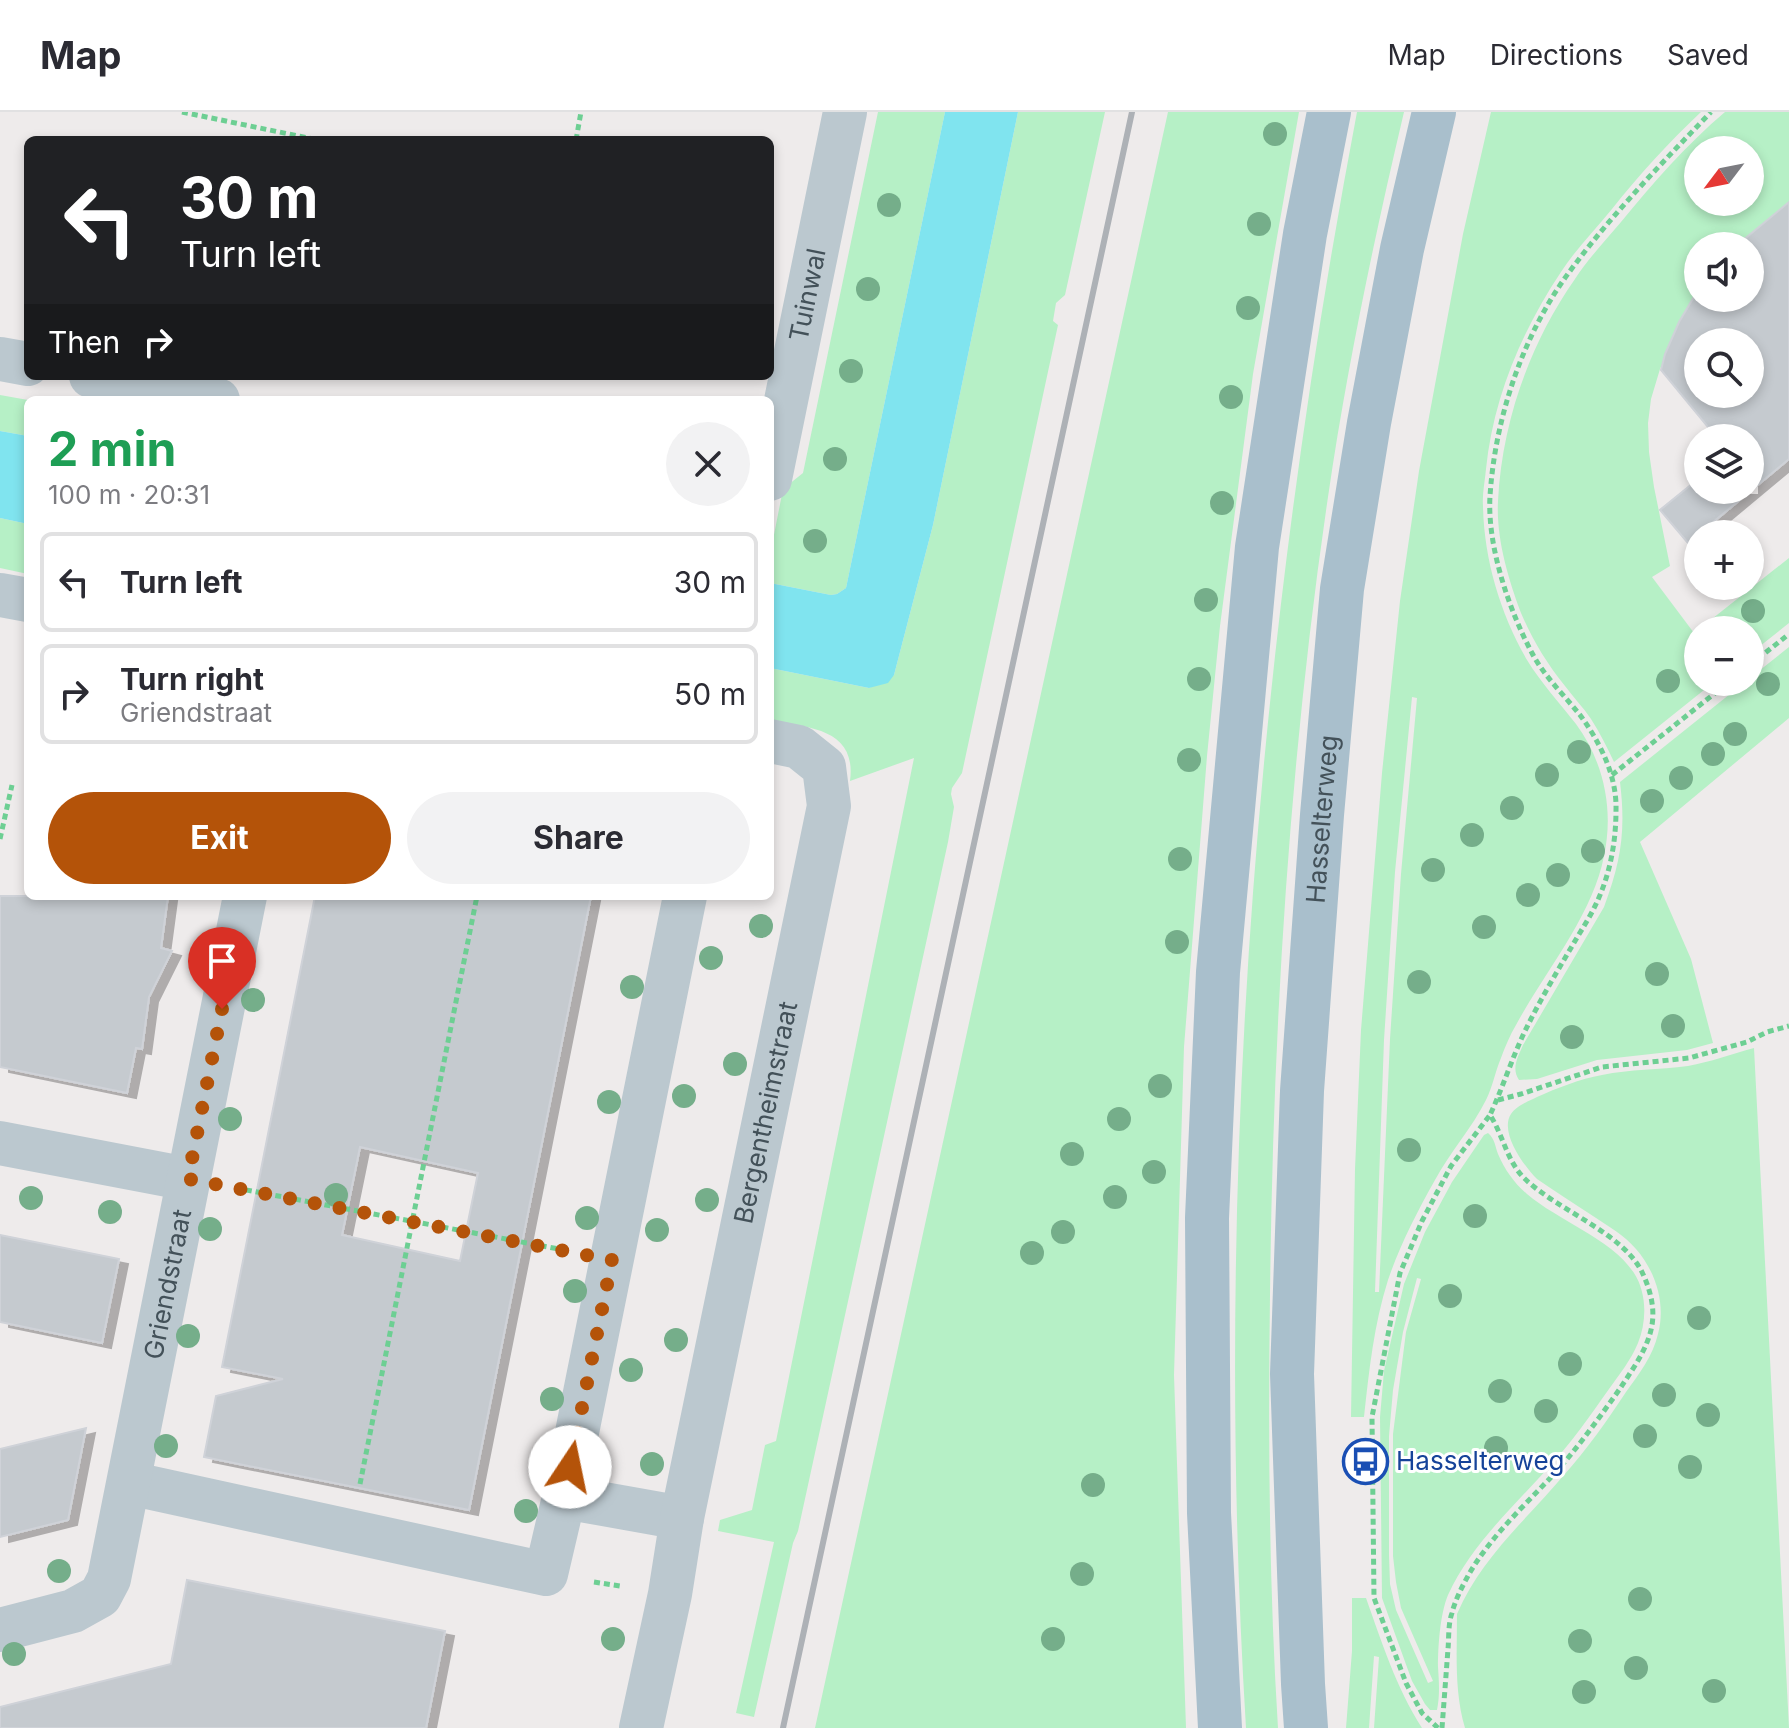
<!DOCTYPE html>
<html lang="en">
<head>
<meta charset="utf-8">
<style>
  :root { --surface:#fff; --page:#f2f2f3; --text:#2b2b33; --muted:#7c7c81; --line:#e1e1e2; --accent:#b45309 }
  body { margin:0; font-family:Inter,sans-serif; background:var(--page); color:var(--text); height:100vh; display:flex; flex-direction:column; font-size:30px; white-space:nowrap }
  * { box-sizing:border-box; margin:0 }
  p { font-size:26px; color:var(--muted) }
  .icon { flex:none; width:44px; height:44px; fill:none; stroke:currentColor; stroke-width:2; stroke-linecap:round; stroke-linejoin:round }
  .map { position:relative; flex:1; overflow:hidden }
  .details { position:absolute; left:24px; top:284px; width:750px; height:504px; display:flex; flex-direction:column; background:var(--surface); border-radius:12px; box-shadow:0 4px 12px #0003 }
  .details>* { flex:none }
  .banner { position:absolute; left:24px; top:24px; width:750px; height:244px; border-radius:12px; box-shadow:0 4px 12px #0003; background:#202124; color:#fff; overflow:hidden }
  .needle { width:52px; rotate:238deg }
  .fabs { position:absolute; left:1684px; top:24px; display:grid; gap:16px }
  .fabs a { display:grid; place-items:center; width:80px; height:80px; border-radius:50%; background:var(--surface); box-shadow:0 4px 12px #0003; font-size:40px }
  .pin { position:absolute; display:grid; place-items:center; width:68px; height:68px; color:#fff; margin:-82px -34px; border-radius:50% 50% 50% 0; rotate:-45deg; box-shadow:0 0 8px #0007 }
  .pin .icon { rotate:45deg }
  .me { position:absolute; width:88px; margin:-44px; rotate:11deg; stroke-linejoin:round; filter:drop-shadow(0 0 6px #0008) }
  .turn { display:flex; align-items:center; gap:28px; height:168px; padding:0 24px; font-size:36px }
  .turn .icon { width:104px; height:104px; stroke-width:2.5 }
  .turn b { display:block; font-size:56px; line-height:68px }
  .then { display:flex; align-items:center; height:76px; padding:0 24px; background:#0003; gap:16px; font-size:30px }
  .round { display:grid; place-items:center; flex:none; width:84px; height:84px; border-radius:42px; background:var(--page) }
  .head { display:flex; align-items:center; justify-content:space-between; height:136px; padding:0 24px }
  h1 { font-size:48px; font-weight:700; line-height:60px; color:#1e9e55 }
  .action { display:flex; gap:16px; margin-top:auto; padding:16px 24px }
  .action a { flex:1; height:92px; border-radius:48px; background:var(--accent); color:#fff; font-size:32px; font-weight:700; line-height:92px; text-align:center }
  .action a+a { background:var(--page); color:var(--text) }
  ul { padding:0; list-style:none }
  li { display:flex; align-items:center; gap:24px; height:100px; margin:0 16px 12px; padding:0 8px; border:4px solid var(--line); border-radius:12px }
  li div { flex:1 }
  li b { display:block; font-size:30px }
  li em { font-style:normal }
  header { display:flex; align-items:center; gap:48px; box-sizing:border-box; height:112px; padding:0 40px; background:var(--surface); border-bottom:2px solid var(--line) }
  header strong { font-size:38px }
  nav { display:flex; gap:44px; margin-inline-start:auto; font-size:28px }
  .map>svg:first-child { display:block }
  .green { fill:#b6f0c6; fill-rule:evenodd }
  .water { fill:#80e4ef }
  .building { fill:#c5cacf; stroke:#cfd2d8; stroke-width:2; fill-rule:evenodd; filter:url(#shadow) }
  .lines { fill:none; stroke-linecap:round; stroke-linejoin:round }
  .path { stroke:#6dcf93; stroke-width:5; stroke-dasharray:6 4; stroke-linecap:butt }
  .minor { stroke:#bbc8cf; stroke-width:44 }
  .major { stroke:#a9bfcc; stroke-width:44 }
  .rail { stroke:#adb1b6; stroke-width:6 }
  .tree { fill:#75ae8a }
  .route { stroke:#b45309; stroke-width:14; stroke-dasharray:0 25.2 }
  .labels { text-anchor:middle; stroke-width:6; stroke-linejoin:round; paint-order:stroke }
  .street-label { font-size:26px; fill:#435159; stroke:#fff }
  .transit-label { font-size:26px; fill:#164399; stroke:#fff; text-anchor:start }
</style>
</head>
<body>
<header>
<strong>Map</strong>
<nav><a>Map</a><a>Directions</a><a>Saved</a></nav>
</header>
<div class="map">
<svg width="1789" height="1616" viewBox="0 0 1789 1616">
  <defs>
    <filter id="shadow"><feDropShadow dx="9" dy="5" stdDeviation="0" flood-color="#0004"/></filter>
  </defs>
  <rect width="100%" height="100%" fill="#eeebeb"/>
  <g class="green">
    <polygon points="878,0 945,0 846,476 837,482 831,483 770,471 770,443 783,377 803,361"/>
    <path d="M 1018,0 L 1105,0 L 1065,183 L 1056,191 L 1053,209 L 1058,213 L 962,661 L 952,676 L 951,682 L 954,695 L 948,730 L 798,1419 L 793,1431 L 754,1605 L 736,1601 L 774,1430 L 718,1419 L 720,1408 L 752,1398 L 765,1333 L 776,1329 L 914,646 L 850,669 C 857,616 809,616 770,608 L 770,556 L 869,576 L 894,563 L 933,413 Z"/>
    <polygon points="1168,0 1299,0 1253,262 1220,514 1207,644 1184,935 1174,1263 1186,1616 815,1616"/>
    <path d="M 1357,0 L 1404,0 C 1374,127 1347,255 1328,385 C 1289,649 1273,917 1270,1183 C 1268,1327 1269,1472 1278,1616 L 1246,1616 C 1213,1075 1256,532 1357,0 Z"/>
    <path d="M 1491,0 L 1701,0 C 1669,30 1639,63 1612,97 C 1595,118 1575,138 1561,160 C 1522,218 1493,287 1486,357 C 1485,369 1482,382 1483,394 C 1484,447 1500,501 1527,548 C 1541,571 1559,590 1576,612 C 1604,650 1614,698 1604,744 C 1593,803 1544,861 1516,913 C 1510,923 1505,935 1501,946 C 1495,960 1493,974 1486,988 C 1472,1016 1450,1040 1435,1068 C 1417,1100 1400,1133 1388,1168 C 1374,1212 1369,1259 1364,1305 L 1351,1305 L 1355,1057 L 1361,918 L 1382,661 L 1400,489 L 1419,359 L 1463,122 ZM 1412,585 L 1417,586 L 1401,762 L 1390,927 L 1379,1180 L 1375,1180 L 1384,928 L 1395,760 Z"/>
    <path d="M 1725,0 L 1789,0 L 1789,90 L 1736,134 L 1698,134 L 1698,179 L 1660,257 L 1651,287 L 1648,311 L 1649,340 L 1654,375 L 1670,454 L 1652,465 L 1694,521 L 1698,518 L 1698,570 L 1714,570 L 1614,650 C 1607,635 1600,621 1591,607 C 1583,595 1573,585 1565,574 C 1547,552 1532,527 1521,501 C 1508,466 1496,426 1498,389 C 1502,310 1530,231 1575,167 C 1588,147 1605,129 1621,110 C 1653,71 1686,33 1725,0 ZM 1698,38 L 1750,38 L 1750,90 L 1698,90 Z"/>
    <polygon points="0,283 28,288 28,324 0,319"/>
    <polygon points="0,406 28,412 28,462 0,456"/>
    <polygon points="1789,446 1789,511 1750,542 1750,518 1698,518"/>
    <path d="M 1789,535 L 1789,606 L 1640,730 L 1691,847 L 1713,931 L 1687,938 L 1597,948 L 1537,967 L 1519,968 C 1511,956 1518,945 1523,933 L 1604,795 C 1621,749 1626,719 1620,670 L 1745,570 L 1750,570 L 1750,566 Z"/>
    <path d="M 1754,936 L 1789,1616 L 1465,1616 C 1454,1579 1457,1540 1457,1502 C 1481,1446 1526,1408 1564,1363 C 1587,1337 1607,1309 1626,1280 C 1639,1262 1653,1244 1658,1222 C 1666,1192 1656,1160 1636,1137 C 1624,1123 1608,1114 1593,1104 C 1574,1092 1555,1079 1537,1067 C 1524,1054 1499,1020 1511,1002 C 1516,994 1529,989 1537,985 C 1557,976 1580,967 1602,963 C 1630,957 1659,958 1688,954 C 1710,950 1732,942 1754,936 Z"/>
    <path d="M 1488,1021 C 1495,1027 1495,1034 1498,1042 C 1505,1058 1514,1071 1527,1082 C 1557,1108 1612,1127 1634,1161 C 1647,1181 1647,1209 1638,1231 C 1631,1248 1619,1263 1609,1277 C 1590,1304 1571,1331 1549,1355 C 1513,1395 1471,1433 1448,1483 C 1440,1502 1438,1535 1438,1555 C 1439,1570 1440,1583 1437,1598 L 1430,1598 L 1425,1592 L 1412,1569 L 1382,1486 L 1380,1305 L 1384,1259 L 1404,1172 L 1425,1120 L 1452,1070 L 1484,1023 ZM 1417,1166 L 1421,1167 L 1406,1220 L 1393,1322 L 1393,1444 L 1396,1470 L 1401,1496 L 1433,1569 L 1428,1571 L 1396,1498 L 1390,1472 L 1389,1443 L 1389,1324 L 1393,1278 L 1403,1220 Z"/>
    <path d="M 1352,1486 L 1366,1486 C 1382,1531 1396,1575 1422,1616 L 1374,1616 L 1379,1545 L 1374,1544 L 1369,1616 L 1346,1616 L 1352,1539 Z"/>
  </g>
  <g class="water">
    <polygon points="945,0 1018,0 933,413 894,563 888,571 869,576 770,556 770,471 831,483 837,482 846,476"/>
    <polygon points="0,319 28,324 28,412 0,406"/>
  </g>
  <g class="building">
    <path d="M 1789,90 L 1789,347 L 1688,431 L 1660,398 L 1698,367 L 1698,378 L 1750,378 L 1750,326 L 1717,326 L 1661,258 L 1665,242 L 1679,210 L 1698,178 L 1698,186 L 1750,186 L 1750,134 L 1736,134 ZM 1698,230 L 1750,230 L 1750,282 L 1698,282 Z"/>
    <polygon points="0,784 168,784 161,836 172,839 149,885 142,937 136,936 127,981 0,955"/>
    <path d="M 315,784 L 591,784 L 469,1398 L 204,1345 L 216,1284 L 283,1267 L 222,1255 ZM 360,1035 L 478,1061 L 460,1149 L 342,1123 Z"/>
    <polygon points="0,1123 119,1147 102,1231 0,1210"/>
    <polygon points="86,1316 68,1408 0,1425 0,1337"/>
    <polygon points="187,1468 445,1519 426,1616 0,1616 0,1595 171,1552"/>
  </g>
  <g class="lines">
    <g class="path">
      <polyline points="182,0 318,28"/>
      <polyline points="576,28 581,0"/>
      <polyline points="1750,553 1789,522"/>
      <polyline points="1612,663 1729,570"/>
      <polyline points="0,727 12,673"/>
      <polyline points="1498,988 1521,982 1602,955 1689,946 1747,930 1767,920 1789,914"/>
      <polyline points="236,1076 564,1138"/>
      <polyline points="360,1372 477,784"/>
      <polyline points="594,1470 620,1474"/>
      <polyline points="1438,1616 1422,1601 1406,1571 1374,1486 1372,1305 1400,1161 1422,1109 1451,1054 1490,1003"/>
      <path d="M 1442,1616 C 1444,1590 1446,1563 1448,1537 C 1449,1526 1448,1512 1452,1501 C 1455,1488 1463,1473 1469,1462 C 1491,1424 1526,1392 1556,1360 C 1579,1334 1599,1306 1619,1278 C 1632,1258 1648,1237 1652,1213 C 1655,1195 1650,1177 1642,1160 C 1622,1120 1558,1099 1524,1066 C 1507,1049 1503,1023 1490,1003 C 1503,975 1512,946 1525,919 C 1540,888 1558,858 1575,829 C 1582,817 1590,805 1596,792 C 1610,763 1616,730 1616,698 C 1617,664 1600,630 1580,603 C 1564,583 1544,564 1532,541 C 1509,498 1487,434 1490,384 C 1495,306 1523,222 1570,159 C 1612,102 1662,51 1711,0"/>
    </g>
    <g class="minor">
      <polyline points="0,247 28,252"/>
      <polyline points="91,264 218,288"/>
      <path id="s1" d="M 770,367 L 845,0"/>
      <polyline points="0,483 28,488"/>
      <polyline points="0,1031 188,1067"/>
      <polyline points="129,1371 546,1462 564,1385"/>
      <polyline points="682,1406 564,1385 685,784"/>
      <path id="s2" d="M 0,1518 L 73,1499 L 100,1484 L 109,1467 L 245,784"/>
      <path id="s3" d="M 641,1616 L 670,1482 L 682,1406 L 829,694 L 824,655 L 799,635 L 770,629"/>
    </g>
    <g class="major">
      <polyline points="1220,1616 1209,1401 1207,1106 1218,860 1257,435 1305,122 1329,0"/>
      <path id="s4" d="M 1306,1616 L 1303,1572 L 1292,1262 L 1302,979 L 1322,703 L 1342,477 L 1369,311 L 1402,137 L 1434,0"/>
    </g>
    <polyline class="rail" points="783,1616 1132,0"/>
  </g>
  <g class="tree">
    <circle cx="1275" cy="22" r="12"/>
    <circle cx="889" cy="93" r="12"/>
    <circle cx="1259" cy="112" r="12"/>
    <circle cx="868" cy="177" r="12"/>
    <circle cx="1248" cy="196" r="12"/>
    <circle cx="851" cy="259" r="12"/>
    <circle cx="1231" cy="285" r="12"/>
    <circle cx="835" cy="347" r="12"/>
    <circle cx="1222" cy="391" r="12"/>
    <circle cx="815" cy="429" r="12"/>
    <circle cx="1206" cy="488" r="12"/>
    <circle cx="1753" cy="499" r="12"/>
    <circle cx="1199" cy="567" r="12"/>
    <circle cx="1668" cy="569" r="12"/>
    <circle cx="1768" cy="572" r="12"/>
    <circle cx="1735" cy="622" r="12"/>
    <circle cx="1579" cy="640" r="12"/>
    <circle cx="1713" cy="642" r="12"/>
    <circle cx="1189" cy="648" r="12"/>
    <circle cx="1547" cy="663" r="12"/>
    <circle cx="1681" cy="666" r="12"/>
    <circle cx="1652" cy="689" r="12"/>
    <circle cx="1512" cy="696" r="12"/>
    <circle cx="1472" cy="723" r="12"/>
    <circle cx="1593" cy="739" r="12"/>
    <circle cx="1180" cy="747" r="12"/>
    <circle cx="1433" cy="758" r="12"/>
    <circle cx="1558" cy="763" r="12"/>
    <circle cx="1528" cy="783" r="12"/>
    <circle cx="761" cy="814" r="12"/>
    <circle cx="1484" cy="815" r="12"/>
    <circle cx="1177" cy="830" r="12"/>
    <circle cx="711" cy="846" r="12"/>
    <circle cx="1657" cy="862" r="12"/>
    <circle cx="1419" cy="870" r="12"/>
    <circle cx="632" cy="875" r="12"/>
    <circle cx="253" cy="888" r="12"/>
    <circle cx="1673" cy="914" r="12"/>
    <circle cx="1572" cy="925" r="12"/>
    <circle cx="735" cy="952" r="12"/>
    <circle cx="1160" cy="974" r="12"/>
    <circle cx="684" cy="984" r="12"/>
    <circle cx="609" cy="990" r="12"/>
    <circle cx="230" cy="1007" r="12"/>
    <circle cx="1119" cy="1007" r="12"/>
    <circle cx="1409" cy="1038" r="12"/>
    <circle cx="1072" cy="1042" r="12"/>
    <circle cx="1154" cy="1060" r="12"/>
    <circle cx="336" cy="1083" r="12"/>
    <circle cx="1115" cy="1085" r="12"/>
    <circle cx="31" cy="1086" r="12"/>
    <circle cx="707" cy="1088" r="12"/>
    <circle cx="110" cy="1100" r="12"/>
    <circle cx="1475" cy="1104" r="12"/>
    <circle cx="587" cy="1106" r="12"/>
    <circle cx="210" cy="1117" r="12"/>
    <circle cx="657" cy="1118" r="12"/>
    <circle cx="1063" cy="1120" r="12"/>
    <circle cx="1032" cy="1141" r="12"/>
    <circle cx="575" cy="1179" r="12"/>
    <circle cx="1450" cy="1184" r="12"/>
    <circle cx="1699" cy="1206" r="12"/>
    <circle cx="188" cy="1224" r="12"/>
    <circle cx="676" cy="1228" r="12"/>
    <circle cx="1570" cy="1252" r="12"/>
    <circle cx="631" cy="1258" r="12"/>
    <circle cx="1500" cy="1279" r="12"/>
    <circle cx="1664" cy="1283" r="12"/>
    <circle cx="552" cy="1287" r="12"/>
    <circle cx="1546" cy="1299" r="12"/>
    <circle cx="1708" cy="1303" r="12"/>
    <circle cx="1645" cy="1324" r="12"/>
    <circle cx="166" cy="1334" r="12"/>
    <circle cx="1496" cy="1336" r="12"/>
    <circle cx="652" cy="1352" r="12"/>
    <circle cx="1690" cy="1355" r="12"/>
    <circle cx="1093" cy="1373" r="12"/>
    <circle cx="526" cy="1399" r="12"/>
    <circle cx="59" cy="1459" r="12"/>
    <circle cx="1082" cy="1462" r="12"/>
    <circle cx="1640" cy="1487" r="12"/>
    <circle cx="613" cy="1527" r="12"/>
    <circle cx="1053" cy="1527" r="12"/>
    <circle cx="1580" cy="1529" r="12"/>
    <circle cx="14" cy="1542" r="12"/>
    <circle cx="1636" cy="1556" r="12"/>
    <circle cx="1714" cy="1579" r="12"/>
    <circle cx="1584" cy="1580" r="12"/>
  </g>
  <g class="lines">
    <polyline class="route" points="222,897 188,1067 612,1148 570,1355"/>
  </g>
  <defs>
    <symbol id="bus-ring" viewBox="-11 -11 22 22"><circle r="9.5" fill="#fff" stroke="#1a4fb4" stroke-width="1.5"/><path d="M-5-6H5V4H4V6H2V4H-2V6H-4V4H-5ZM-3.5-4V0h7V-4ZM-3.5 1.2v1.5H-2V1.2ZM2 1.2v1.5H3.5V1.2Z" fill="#1a4fb4"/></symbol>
  </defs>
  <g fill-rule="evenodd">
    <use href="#bus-ring" x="1340" y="1324" width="51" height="51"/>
  </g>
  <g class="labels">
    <g class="street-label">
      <text dy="9" stroke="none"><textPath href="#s1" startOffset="188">Tuinwal</textPath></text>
      <text dy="9" stroke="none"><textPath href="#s4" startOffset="910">Hasselterweg</textPath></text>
      <text dy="9" stroke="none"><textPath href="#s3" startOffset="628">Bergentheimstraat</textPath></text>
      <text dy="9" stroke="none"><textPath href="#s2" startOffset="426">Griendstraat</textPath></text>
    </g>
    <g class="transit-label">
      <text x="1396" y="1358">Hasselterweg</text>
    </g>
  </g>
</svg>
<div class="fabs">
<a><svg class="needle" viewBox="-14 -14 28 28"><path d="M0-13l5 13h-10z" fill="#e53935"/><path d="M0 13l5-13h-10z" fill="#7c7c81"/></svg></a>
<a><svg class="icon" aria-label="sound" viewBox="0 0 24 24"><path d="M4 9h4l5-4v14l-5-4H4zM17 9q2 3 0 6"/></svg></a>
<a><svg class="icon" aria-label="search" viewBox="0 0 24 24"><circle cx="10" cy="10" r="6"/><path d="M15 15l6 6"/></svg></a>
<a><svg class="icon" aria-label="layers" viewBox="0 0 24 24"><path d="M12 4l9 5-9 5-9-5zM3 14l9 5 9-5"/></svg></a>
<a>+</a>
<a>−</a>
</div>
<div class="pin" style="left:222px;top:897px;background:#d93025"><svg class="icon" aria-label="arrive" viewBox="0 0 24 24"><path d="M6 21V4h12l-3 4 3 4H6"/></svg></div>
<svg class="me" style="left:570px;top:1355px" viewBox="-20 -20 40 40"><circle r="19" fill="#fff"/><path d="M0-13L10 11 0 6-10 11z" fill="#b45309"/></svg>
<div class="banner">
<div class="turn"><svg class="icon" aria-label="left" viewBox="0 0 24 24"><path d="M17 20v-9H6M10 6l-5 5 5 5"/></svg><div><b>30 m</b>Turn left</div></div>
<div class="then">Then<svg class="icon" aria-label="right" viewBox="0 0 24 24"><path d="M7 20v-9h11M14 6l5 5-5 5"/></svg></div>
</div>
<section class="details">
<div class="head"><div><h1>2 min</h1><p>100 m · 20:31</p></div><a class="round"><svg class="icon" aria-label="close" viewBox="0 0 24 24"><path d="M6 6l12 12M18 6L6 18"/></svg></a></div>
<ul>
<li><svg class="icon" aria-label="left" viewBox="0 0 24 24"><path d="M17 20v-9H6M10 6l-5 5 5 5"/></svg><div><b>Turn left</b></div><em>30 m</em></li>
<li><svg class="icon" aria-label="right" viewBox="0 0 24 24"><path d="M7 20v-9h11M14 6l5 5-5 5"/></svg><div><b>Turn right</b><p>Griendstraat</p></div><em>50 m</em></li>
</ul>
<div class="action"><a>Exit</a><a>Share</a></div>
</section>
</div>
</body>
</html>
